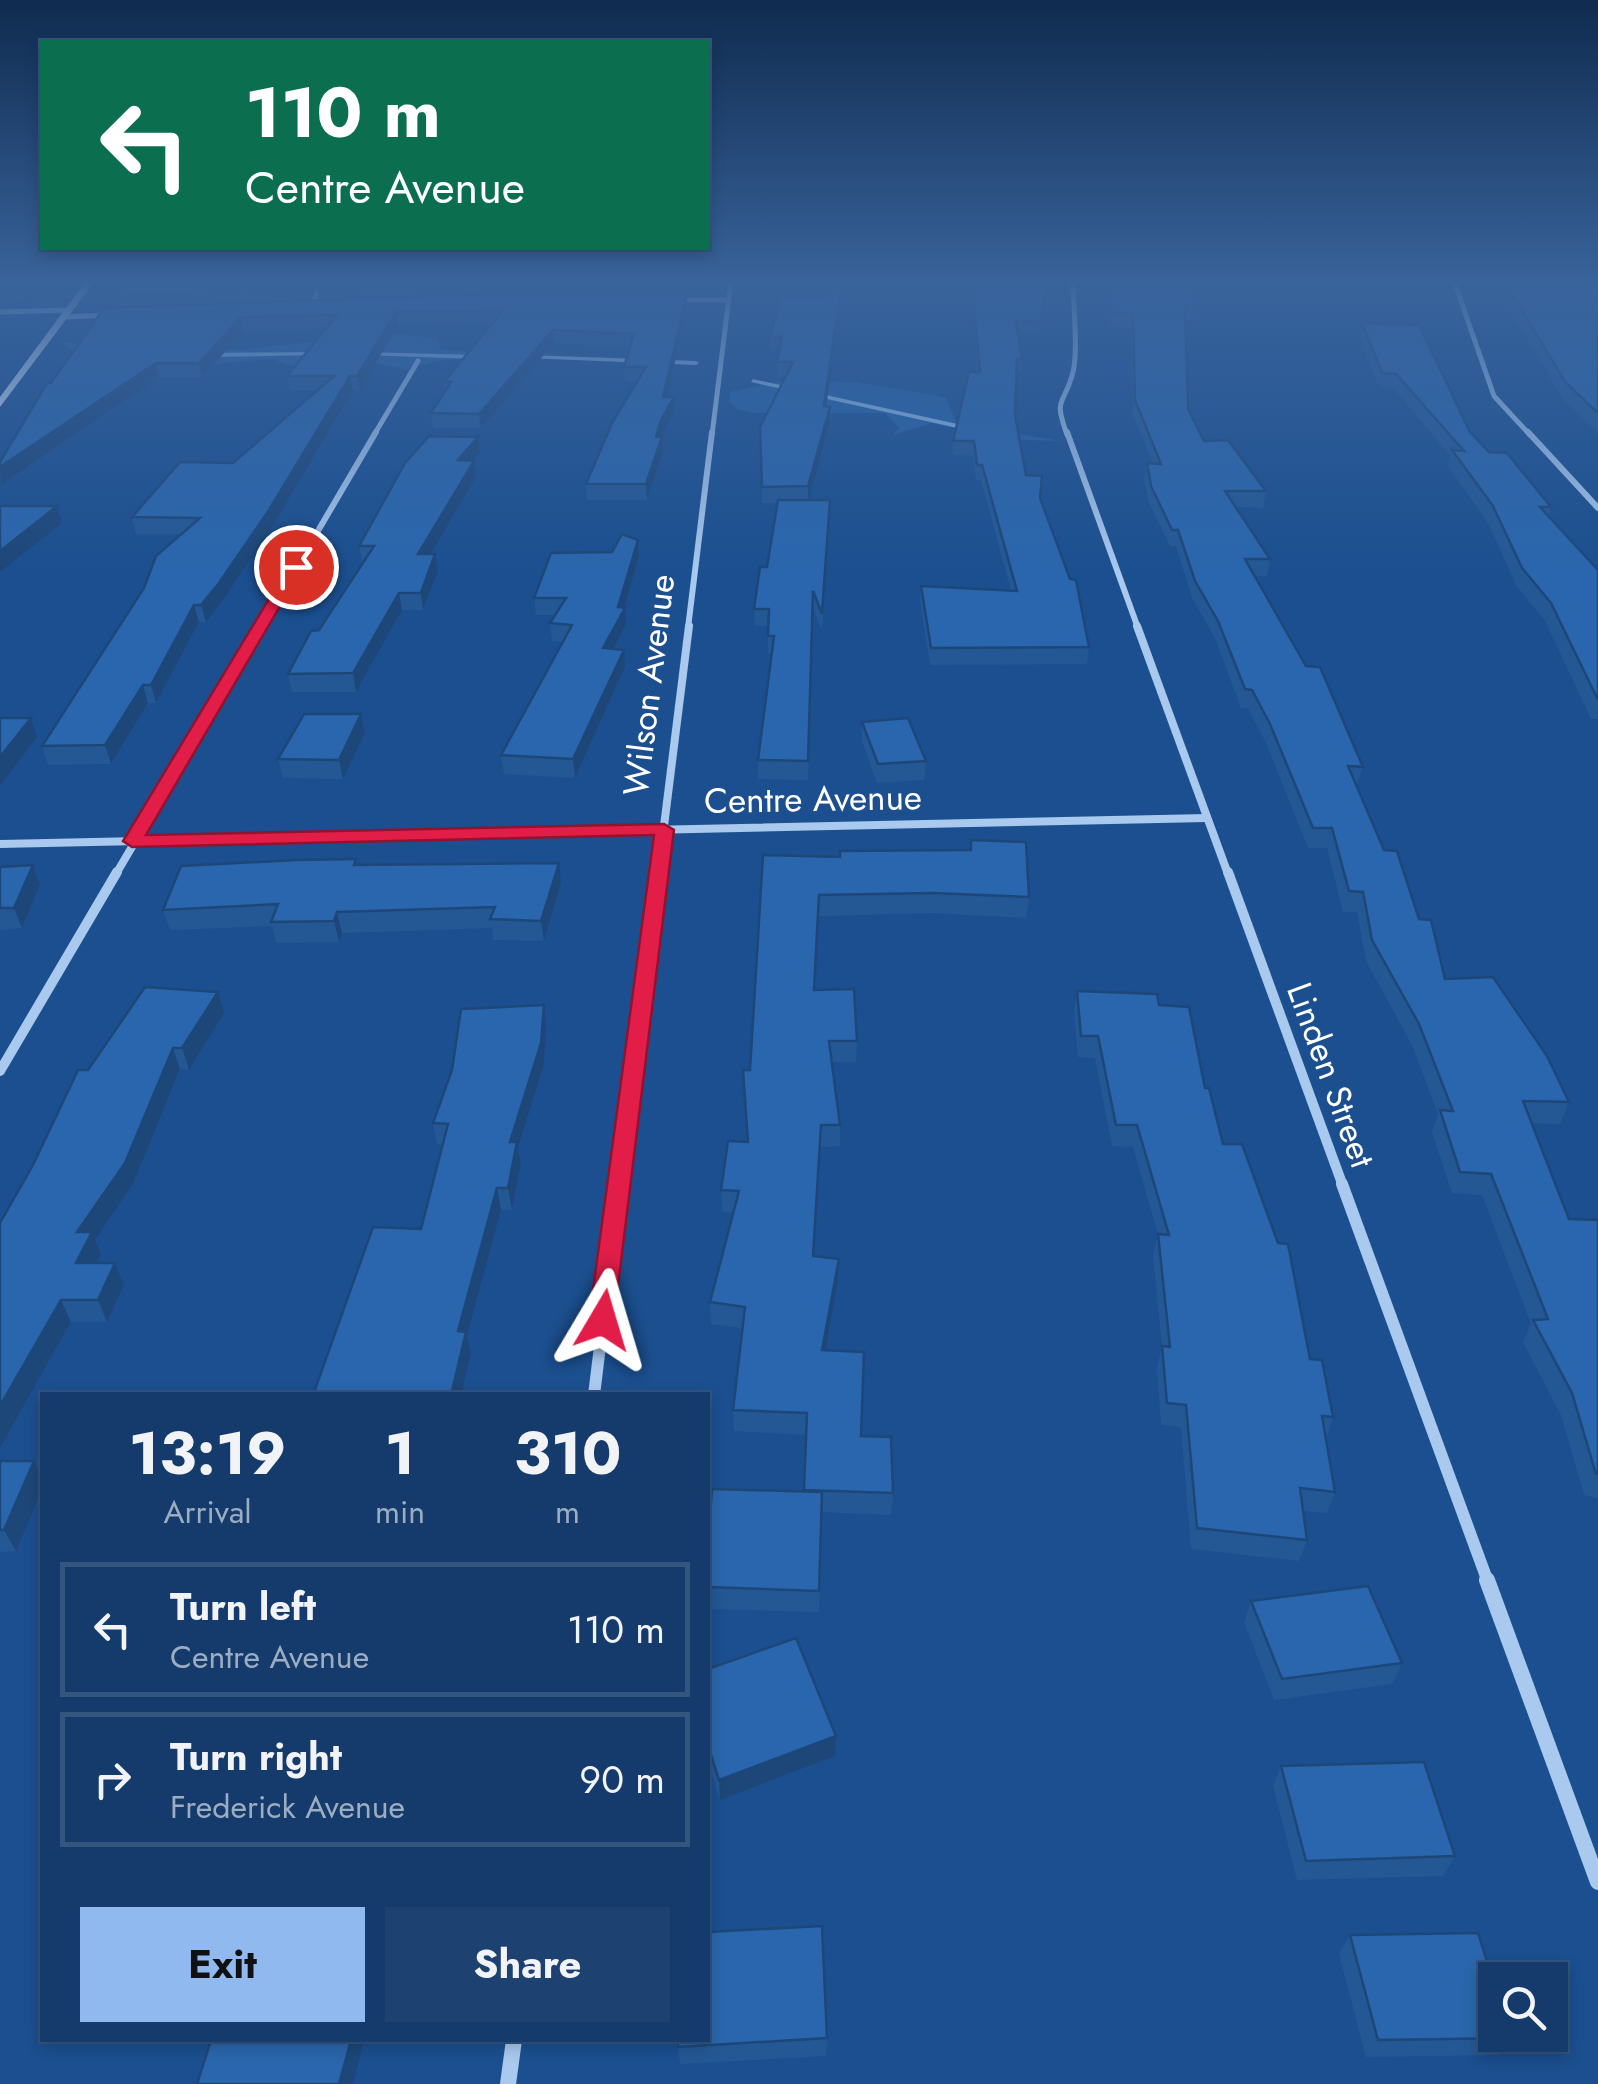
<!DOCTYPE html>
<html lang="en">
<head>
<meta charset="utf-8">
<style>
  :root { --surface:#143b6b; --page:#1d4271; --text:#f1f3f6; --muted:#9dadc1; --line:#33557e; --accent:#90b9f0 }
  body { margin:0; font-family:Jost,sans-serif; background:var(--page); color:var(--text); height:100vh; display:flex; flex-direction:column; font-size:38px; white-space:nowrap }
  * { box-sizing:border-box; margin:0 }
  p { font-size:32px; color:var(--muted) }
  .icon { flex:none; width:55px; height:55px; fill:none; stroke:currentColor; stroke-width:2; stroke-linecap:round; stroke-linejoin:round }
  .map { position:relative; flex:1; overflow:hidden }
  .sheet { position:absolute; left:40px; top:1392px; width:670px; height:650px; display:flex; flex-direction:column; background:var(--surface); border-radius:0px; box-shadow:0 5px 15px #0003,0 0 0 2px var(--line) }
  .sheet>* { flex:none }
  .top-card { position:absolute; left:40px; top:40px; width:670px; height:210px; border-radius:0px; box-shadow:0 5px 15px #0003,0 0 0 2px var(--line); background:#0b6e4f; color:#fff; overflow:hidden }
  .tools { position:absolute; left:1478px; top:1962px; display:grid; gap:20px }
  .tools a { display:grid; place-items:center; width:90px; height:90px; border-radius:0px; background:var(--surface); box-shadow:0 5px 15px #0003,0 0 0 2px var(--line); font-size:50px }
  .pin { position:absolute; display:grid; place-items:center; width:85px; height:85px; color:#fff; margin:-42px; border:5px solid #fff; border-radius:50%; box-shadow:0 2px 10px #0007 }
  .me { position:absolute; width:110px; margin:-55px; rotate:7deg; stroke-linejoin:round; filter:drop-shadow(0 0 8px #0008) }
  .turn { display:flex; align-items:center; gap:35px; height:210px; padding:0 40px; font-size:45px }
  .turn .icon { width:130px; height:130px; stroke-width:2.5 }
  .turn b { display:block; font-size:70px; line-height:85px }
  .eta { display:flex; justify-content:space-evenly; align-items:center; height:170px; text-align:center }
  .eta b { font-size:60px; font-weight:700; line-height:70px }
  .action { display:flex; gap:20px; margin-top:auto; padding:20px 40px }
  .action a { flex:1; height:115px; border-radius:0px; background:var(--accent); color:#111; font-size:40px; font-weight:700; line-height:115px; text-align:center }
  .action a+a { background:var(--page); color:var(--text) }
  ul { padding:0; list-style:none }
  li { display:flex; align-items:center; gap:30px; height:135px; margin:0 20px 15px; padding:0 20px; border:5px solid var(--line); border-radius:0px }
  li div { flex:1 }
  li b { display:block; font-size:38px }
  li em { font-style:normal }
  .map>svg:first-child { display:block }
  .green { fill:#2461a8 }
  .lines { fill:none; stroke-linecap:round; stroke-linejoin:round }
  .stream { fill:#9cc4f0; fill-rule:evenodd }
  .street-far5 { stroke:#a9c9ee; stroke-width:5 }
  .street-far4 { stroke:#a9c9ee; stroke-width:6 }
  .street-far3 { stroke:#a9c9ee; stroke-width:8 }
  .street-far2 { stroke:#a9c9ee; stroke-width:10 }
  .street-far1 { stroke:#a9c9ee; stroke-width:12 }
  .street { stroke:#a9c9ee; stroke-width:16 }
  .secondary { fill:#d6e6fa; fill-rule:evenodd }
  .wall { fill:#245895 }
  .shaded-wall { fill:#1d4779 }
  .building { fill:#2a66ad; stroke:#1d4779; stroke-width:2.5 }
  .route { fill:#e11d48; stroke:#92132f; stroke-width:2.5 }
  .labels { text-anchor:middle; stroke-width:10; stroke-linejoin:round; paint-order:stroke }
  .street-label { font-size:35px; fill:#fff; stroke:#1b4f8f }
</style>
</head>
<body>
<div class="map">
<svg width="1598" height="2084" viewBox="0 0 1598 2084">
  <rect width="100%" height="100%" fill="#1b4f8f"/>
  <g class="green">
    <path d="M 393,333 L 438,339 L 440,349 C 478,355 517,348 555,355 L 443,360 L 406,369 L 353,359 L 305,370 L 272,359 L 212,364 L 87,360 L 61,342 L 168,351 L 246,349 Z"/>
    <polygon points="781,381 856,382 934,395 946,398 957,424 1061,441 1003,439 932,423 893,435 899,428 885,413 754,413 737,409 729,401 730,392"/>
  </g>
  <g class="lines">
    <g class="stream">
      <polygon points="320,352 322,355 207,357 204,355 207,353"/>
      <polygon points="362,352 480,355 483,357 480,359 360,355"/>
      <polygon points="527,355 696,361 699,363 696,365 525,358"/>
      <polygon points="753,379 971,427 975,429 971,431 751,382"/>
    </g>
    <g class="street-far5">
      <polyline points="1454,281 1494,396 1530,435"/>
      <polyline points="675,300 729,300"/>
      <polyline points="312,307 321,281"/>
      <polyline points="0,312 69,310"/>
      <polyline points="64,317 108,315"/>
      <polyline points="374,435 418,361"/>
      <polyline points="712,435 731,281"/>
      <path d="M 1067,435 C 1054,397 1062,408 1072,376 C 1079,354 1073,306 1073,281"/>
    </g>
    <g class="street-far4">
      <polyline points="1067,432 1138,628"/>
      <polyline points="1528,432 1598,508"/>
      <polyline points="261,628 376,432"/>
      <polyline points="688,628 712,432"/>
    </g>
    <g class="street-far3">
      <polyline points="1137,626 1228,874"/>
      <polyline points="0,844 1207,818"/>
      <polyline points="116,874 262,626"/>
      <polyline points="658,874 689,626"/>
    </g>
    <g class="street-far2">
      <polyline points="1228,872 1343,1186"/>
      <polyline points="0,1071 117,872"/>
      <polyline points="620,1186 658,872"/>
    </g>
    <g class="street-far1">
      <polyline points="1342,1184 1488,1582"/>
      <polyline points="594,1395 620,1184"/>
    </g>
    <g class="street">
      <polyline points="1487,1580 1598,1882"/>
      <polyline points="508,2084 514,2040"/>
    </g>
    <polygon class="secondary" points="86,281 95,281 0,407 0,397"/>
  </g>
  <g class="wall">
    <polygon points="0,281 42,281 25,302 0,303"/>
    <polygon points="123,281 318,281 308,301 320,301 318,289 692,281 690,294 687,294 687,306 667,397 674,397 674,412 662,435 663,452 647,500 587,500 586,484 637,381 625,381 624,367 630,347 554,343 481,428 433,428 431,413 445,391 444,382 492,324 398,325 360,390 353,390 273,526 223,600 206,622 199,622 156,703 148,703 111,764 48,765 42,746 181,534 136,534 132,517 233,463 317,390 290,390 287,376 326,328 244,331 202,377 159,377 1,485 51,383 116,308 113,296"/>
    <polygon points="842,281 842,294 826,407 830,407 830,422 809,500 830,516 822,631 813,608 808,780 758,779 758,760 772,654 768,654 768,626 755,626 754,609 767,567 777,503 762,503 760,427 786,376 777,376 777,362 779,350 770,350 770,336 827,297"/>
    <polygon points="971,281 1047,281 1040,335 1018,334 1022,359 1021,372 1016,372 1015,415 1026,475 1040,498 1089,647 1087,664 930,665 920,602 921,586 1011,591 981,480 976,480 973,456 952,455 953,441 978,372"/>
    <polygon points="1110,281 1192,281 1195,306 1193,319 1185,319 1188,409 1204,441 1266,491 1263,508 1236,507 1270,559 1267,576 1255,576 1363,767 1356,786 1384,850 1419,919 1445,979 1569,1102 1560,1124 1532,1123 1569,1219 1598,1220 1598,1498 1584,1495 1561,1415 1523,1342 1531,1324 1482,1195 1452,1193 1432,1132 1438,1114 1412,1045 1366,961 1357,912 1343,912 1327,848 1308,848 1266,743 1248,708 1241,708 1215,638 1192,598 1176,546 1170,546 1149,503 1144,479 1147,463 1153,463 1133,415 1131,328 1109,327"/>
    <polygon points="1492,281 1598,281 1598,433 1562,397"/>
    <polygon points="1362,323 1489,452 1551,507 1548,516 1598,570 1598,719 1591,719 1545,621 1516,585 1488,523 1448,466 1450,455 1393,388 1379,387 1359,337"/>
    <polygon points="480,453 473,461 476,477 431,554 438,571 423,610 402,610 356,692 292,692 288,674 319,630 363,563 359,546"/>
    <polygon points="638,540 639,556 624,608 626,625 614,649 625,667 575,778 504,774 501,755 563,642 552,641 550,623 555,615 536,615 534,598 612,552"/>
    <polygon points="361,714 365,733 343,779 283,778 278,759"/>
    <polygon points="862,722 926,761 924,780 877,783 862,741"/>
    <polygon points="971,840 1029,897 1026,918 932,913 819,916 815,990 857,1041 856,1062 832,1062 840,1125 840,1146 821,1147 814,1256 839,1259 838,1281 826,1350 861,1436 893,1493 891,1515 822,1512 819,1612 708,1609 708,1539 804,1492 806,1435 734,1431 733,1410 742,1328 711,1324 710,1302 734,1213 722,1212 721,1190 747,1142 744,1092 750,1070 763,855 840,857 970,850"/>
    <polygon points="33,865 40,885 22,928 0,930 0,867"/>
    <polygon points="358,865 561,883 544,941 493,940 492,928 342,933 339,942 276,943 272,926 170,930 163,910"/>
    <polygon points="1077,991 1159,1005 1205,1088 1223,1144 1333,1417 1326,1439 1335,1492 1327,1513 1303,1511 1307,1540 1299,1561 1191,1549 1181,1427 1161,1425 1157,1368 1162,1346 1153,1256 1158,1234 1133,1147 1112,1146 1095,1058 1078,1057 1074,1012"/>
    <polygon points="544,1005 546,1026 544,1064 518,1148 521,1163 512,1210 501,1210 467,1336 471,1354 421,1229 443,1145 437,1144 433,1123"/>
    <polygon points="224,1013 189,1070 180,1069 133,1184 95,1240 101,1254 97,1263 115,1263 124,1285 107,1322 71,1322 0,1448 0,1223 88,1070"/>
    <polygon points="0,1461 16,1551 0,1552"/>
    <polygon points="1251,1601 1402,1663 1392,1684 1274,1700 1244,1622"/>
    <polygon points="708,1669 836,1736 835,1756 720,1800 708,1762"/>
    <polygon points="1281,1766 1455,1856 1443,1876 1297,1880 1273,1786"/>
    <polygon points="1350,1935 1512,2038 1498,2055 1366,2057 1339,1954"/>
    <polygon points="827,2038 826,2056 680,2064 678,2047"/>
  </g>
  <g class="shaded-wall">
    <polygon points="28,281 42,281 25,302 22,289"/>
    <polygon points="309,281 318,281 307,302 305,289"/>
    <polygon points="842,281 842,294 824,421 824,406"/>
    <polygon points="687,293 687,306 664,412 663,397"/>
    <polygon points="396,312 398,325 360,390 357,376"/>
    <polygon points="241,317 244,331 202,377 199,363"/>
    <polygon points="553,330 554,343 481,428 479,414"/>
    <polygon points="156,363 159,377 1,485 0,467"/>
    <polygon points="350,376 353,390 273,526 223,600 206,622 201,605"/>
    <polygon points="674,397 674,412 662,435 659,447 662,437 663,452 647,500 646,484 656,437 661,420"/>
    <polygon points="830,407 830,422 808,503 808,486"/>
    <polygon points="478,437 480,453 460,476 458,460"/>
    <polygon points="474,461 476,477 421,571 418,554"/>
    <polygon points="57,506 62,523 0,572 0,551"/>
    <polygon points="638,540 639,556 623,612 625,608 626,625 605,666 603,648 618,607"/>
    <polygon points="435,554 438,571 423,610 421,593"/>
    <polygon points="399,593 402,610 356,692 353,673"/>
    <polygon points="194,605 199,622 156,703 151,685"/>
    <polygon points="624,650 625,667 575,778 573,759"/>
    <polygon points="143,685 148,703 111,764 105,745"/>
    <polygon points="361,714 365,733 343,779 339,760"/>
    <polygon points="31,718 37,737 0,786 0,757"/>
    <polygon points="559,863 561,883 544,941 541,921"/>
    <polygon points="33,865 40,885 22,928 14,908"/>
    <polygon points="337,912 342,933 339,942 334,921"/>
    <polygon points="218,992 224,1013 189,1070 182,1048"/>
    <polygon points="544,1005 546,1026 544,1064 518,1148 521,1163 512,1210 508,1188 510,1142"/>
    <polygon points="173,1048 180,1069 133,1184 95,1240 101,1254 86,1285 76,1263 77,1232"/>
    <polygon points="821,1125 821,1147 812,1278 813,1256"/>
    <polygon points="497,1188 501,1210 467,1336 471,1354 461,1395 451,1395 458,1331"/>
    <polygon points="839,1259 838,1281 822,1372 822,1350"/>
    <polygon points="115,1263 124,1285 107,1322 98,1300"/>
    <polygon points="61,1300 71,1322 0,1448 0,1406"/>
    <polygon points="34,1461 42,1478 42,1489 16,1551 4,1530"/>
    <polygon points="836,1736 835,1756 720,1800 719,1780"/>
    <polygon points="351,2040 364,2040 353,2084 339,2084"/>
  </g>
  <g class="building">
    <polygon points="0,281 28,281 22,289 0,290"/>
    <polygon points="123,281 309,281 305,289 113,296"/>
    <polygon points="321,281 682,281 318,289"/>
    <polygon points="835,281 842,281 824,406 830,407 808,486 762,487 760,427 793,362 777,362 782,337 770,336 781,297 827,297"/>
    <polygon points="972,281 1047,281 1041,322 1016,321 1022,359 1017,359 1015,415 1026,475 1042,476 1040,498 1070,579 1076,580 1089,647 931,648 921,586 1017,591 982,465 977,465 974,441 953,441 969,372 980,372"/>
    <polygon points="1112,281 1192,281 1195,306 1185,305 1188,409 1204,441 1228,440 1266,491 1225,491 1270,559 1245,559 1306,666 1320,667 1363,767 1348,766 1384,850 1397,851 1419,919 1431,920 1445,979 1493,977 1547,1056 1569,1102 1523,1101 1569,1219 1598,1220 1598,1474 1596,1474 1572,1393 1533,1320 1548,1319 1491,1174 1460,1172 1440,1110 1453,1111 1419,1024 1372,940 1363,892 1349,891 1332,828 1313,828 1270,724 1252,690 1245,689 1218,621 1195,581 1178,530 1172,530 1151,486 1147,463 1161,464 1135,400 1133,314 1111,313"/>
    <polygon points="1504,281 1598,281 1598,413 1566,383"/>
    <polygon points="521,293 687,293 663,397 674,397 661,420 656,437 662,437 646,484 586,484 612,423 646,367 624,367 634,334 553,330 479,414 431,413 451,382 444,382 503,310 396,312 357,376 350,376 269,510 219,583 201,605 194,605 151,685 143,685 105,745 42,746 144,588 156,556 200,518 132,517 180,462 233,463 334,376 287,376 337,315 241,317 199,363 156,363 0,467 0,462 47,383 51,383 104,308"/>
    <polygon points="1362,323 1419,325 1470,432 1489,452 1507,453 1551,507 1540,507 1598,570 1598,700 1551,603 1522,568 1493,506 1452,450 1464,451 1396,374 1382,373"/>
    <polygon points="429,436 478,437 458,460 474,461 418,554 435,554 421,593 399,593 353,673 288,674 311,631 319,630 374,546 359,546 405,463"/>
    <polygon points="778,500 830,500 822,614 813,591 808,761 758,760 774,636 768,636 769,609 754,609 760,567 767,567"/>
    <polygon points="0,506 57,506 0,551"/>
    <polygon points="622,534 638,540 618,607 625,608 603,648 624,650 573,759 501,755 572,625 550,623 566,598 534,598 551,553 612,552"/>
    <polygon points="304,714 361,714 339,760 278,759"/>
    <polygon points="0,718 31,718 0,757"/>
    <polygon points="908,718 926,761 878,764 862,722"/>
    <polygon points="971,840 1026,842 1029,897 933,893 819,895 814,990 854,989 857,1041 829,1041 840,1125 821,1125 813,1256 839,1259 822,1350 864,1352 861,1436 891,1437 893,1493 804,1490 807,1413 733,1410 745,1307 710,1302 739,1191 721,1190 728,1141 748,1142 743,1070 750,1070 763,855 840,857 840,851 971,850"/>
    <polygon points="356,859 354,865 559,863 541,921 490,919 495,907 337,912 334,921 271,922 278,904 163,910 181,866 297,860"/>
    <polygon points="33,865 14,908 0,908 0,867"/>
    <polygon points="145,987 218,992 182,1048 173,1048 125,1163 77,1232 92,1232 76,1263 115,1263 98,1300 61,1300 0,1406 0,1223 33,1165 78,1070 88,1070"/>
    <polygon points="1077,991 1157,994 1159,1005 1189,1007 1205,1088 1209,1088 1223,1144 1242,1144 1278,1243 1288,1244 1310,1359 1322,1360 1333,1417 1322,1416 1335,1492 1300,1488 1307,1540 1197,1528 1186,1405 1167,1403 1162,1346 1170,1347 1158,1234 1169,1235 1137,1125 1116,1125 1098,1036 1081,1036"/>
    <polygon points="544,1005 541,1043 510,1142 517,1142 508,1188 497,1188 458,1331 466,1332 451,1395 313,1395 373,1227 421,1229 448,1124 433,1123 452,1070 461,1009"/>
    <polygon points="0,1461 34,1461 4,1530 0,1530"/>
    <polygon points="712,1489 822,1492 819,1591 708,1587 708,1539"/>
    <polygon points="1368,1586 1402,1663 1282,1679 1251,1601"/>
    <polygon points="796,1638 836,1736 719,1780 708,1746 708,1669"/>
    <polygon points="1424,1762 1455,1856 1306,1861 1281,1766"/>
    <polygon points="822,1926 827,2038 678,2047 678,2040 708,2040 708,1932"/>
    <polygon points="1478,1933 1495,1986 1495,2035 1511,2035 1512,2038 1378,2040 1350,1935"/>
    <polygon points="211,2040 351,2040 339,2084 197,2084"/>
  </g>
  <linearGradient id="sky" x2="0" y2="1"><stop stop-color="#0f2b4f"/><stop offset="0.49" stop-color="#39639b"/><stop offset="1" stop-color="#39639b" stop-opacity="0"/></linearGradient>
  <rect width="1598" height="573" fill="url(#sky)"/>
  <polygon class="route" points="290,564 303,567 146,835 664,824 674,830 613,1327 594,1327 589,1320 654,835 132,847 123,841"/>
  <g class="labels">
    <g class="street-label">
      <text transform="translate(649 685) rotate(-83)" y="12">Wilson Avenue</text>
      <text transform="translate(813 799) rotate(-1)" y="12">Centre Avenue</text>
      <text transform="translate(1331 1075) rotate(70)" y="12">Linden Street</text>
    </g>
  </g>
</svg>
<div class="tools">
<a><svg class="icon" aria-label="search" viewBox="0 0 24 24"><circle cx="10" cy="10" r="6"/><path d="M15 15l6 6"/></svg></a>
</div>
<div class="pin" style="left:296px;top:567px;background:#d93025"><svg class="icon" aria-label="arrive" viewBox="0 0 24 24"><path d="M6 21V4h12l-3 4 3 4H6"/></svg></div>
<svg class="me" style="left:603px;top:1320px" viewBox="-20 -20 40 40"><path d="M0-17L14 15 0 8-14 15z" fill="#e11d48" stroke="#fff" stroke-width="4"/></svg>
<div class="top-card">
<div class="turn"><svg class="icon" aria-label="left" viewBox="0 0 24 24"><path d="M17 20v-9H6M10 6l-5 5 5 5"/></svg><div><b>110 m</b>Centre Avenue</div></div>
</div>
<section class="sheet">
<div class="eta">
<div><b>13:19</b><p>Arrival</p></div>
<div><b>1</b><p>min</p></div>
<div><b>310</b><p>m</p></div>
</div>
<ul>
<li><svg class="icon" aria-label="left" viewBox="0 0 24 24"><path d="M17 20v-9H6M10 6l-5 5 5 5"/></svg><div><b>Turn left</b><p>Centre Avenue</p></div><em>110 m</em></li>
<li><svg class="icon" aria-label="right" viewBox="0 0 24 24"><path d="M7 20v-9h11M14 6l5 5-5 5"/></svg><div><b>Turn right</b><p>Frederick Avenue</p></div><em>90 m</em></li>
</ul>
<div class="action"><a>Exit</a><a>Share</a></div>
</section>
</div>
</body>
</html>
